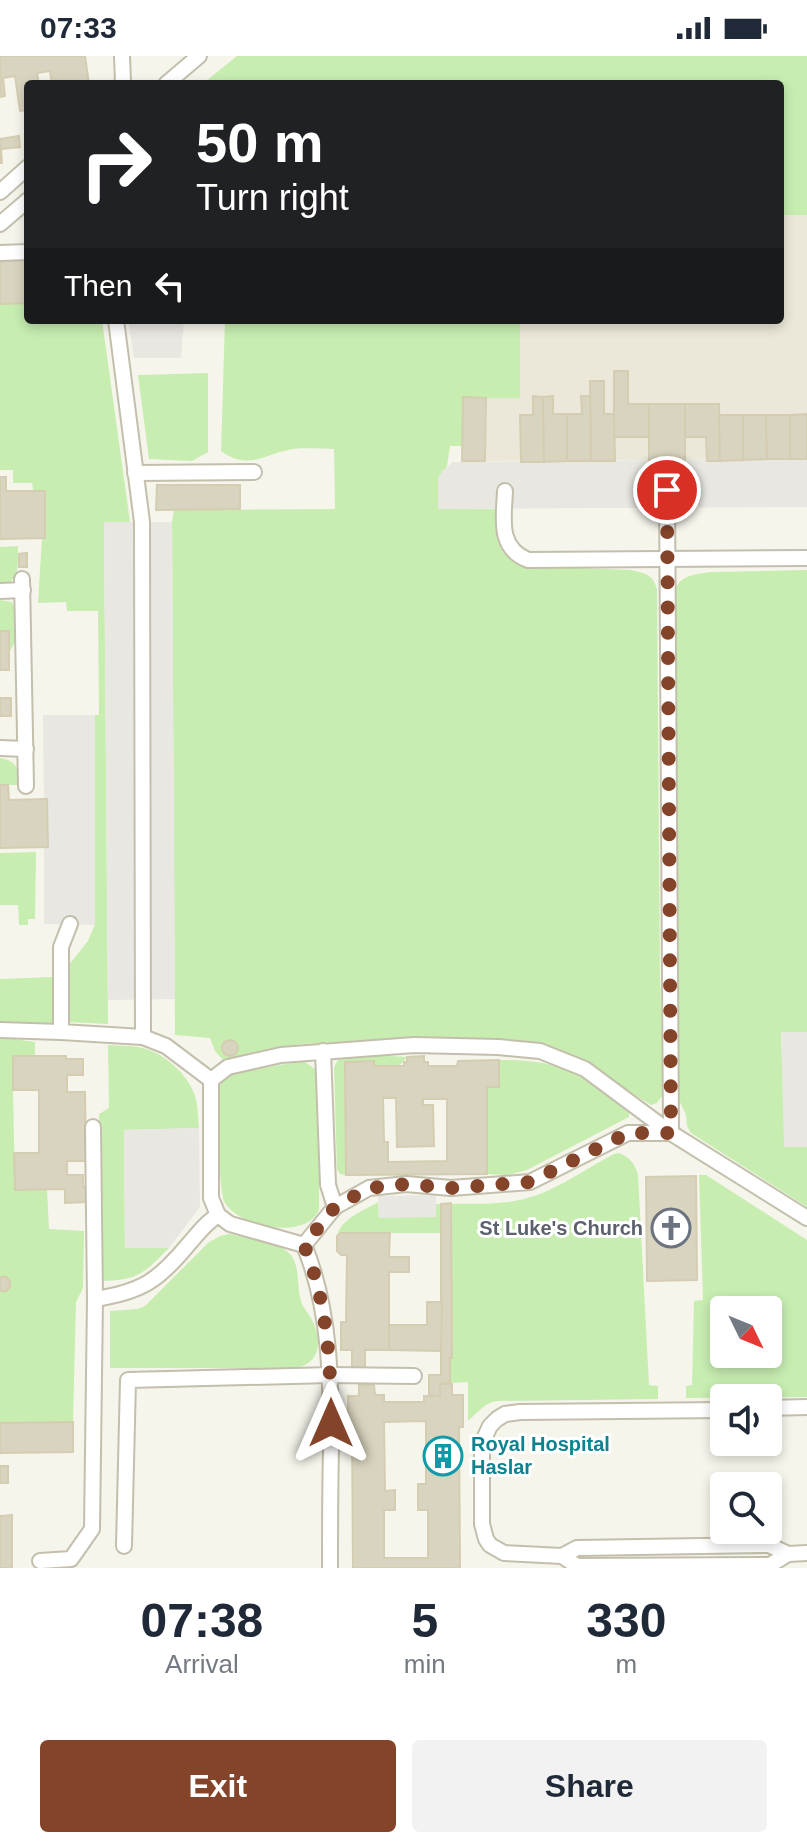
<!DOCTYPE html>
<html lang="en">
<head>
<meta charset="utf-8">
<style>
  :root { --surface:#fff; --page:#f2f2f3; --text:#1f2937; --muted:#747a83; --accent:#84442a }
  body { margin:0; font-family:Arial,sans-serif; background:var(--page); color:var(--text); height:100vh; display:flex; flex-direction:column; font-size:30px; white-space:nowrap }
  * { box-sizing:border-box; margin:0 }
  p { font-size:26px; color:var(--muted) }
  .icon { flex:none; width:44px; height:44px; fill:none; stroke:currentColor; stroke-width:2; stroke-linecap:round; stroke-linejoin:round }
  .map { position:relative; height:1512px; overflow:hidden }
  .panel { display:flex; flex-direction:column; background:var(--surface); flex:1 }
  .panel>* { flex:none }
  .top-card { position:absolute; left:24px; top:24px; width:760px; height:244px; border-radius:8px; box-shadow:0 4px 12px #0003; background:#202124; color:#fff; overflow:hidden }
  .needle { width:52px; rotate:133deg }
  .controls { position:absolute; left:710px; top:1240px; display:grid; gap:16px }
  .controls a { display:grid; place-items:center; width:72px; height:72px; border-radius:8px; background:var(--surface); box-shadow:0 4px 12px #0003; font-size:40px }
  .pin { position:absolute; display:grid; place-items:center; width:68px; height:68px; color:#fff; margin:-34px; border:4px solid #fff; border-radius:50%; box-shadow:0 2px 8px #0007 }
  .me { position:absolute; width:88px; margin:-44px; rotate:0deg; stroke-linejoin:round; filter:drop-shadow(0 0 6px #0008) }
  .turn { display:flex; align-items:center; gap:28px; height:168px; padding:0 40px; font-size:36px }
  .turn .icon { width:104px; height:104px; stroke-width:2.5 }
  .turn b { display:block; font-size:56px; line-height:68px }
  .then { display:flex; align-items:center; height:76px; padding:0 40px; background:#0003; gap:16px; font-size:30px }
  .eta { display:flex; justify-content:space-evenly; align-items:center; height:136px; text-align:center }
  .eta b { font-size:48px; font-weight:800; line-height:56px }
  .primary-button { display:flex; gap:16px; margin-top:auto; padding:16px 40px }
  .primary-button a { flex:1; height:92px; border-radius:8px; background:var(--accent); color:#fff; font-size:32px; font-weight:800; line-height:92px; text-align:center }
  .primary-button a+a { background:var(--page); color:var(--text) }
  .status { display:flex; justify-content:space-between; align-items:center; height:56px; padding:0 40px; background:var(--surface); direction:ltr }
  .status svg { height:22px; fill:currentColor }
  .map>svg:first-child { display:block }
  .residential { fill:#ebe8d9 }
  .green { fill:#c7edb1; fill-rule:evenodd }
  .parking { fill:#e8e7e2 }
  .building { fill:#d9d4bf; stroke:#d5cdb2; stroke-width:2; fill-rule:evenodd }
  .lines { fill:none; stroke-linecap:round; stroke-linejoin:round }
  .lane-casing { stroke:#c3bfac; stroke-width:18 }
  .lane { stroke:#fff; stroke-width:14 }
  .route { stroke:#84442a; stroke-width:14; stroke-dasharray:0 25.2 }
  .labels { text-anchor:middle; stroke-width:6; stroke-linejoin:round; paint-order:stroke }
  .worship-label { font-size:20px; font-weight:bold; fill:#5b616d; stroke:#fff; text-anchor:end }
  .culture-label { font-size:20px; font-weight:bold; fill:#0d838f; stroke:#fff; text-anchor:start }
</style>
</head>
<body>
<div class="status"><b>07:33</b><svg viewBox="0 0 49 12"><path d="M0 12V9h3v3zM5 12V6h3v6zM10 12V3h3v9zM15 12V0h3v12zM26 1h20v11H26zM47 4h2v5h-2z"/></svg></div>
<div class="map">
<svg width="807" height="1512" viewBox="0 0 807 1512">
  <rect width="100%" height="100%" fill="#f6f5eb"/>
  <polygon class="residential" points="780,159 807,159 807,403 485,405 486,342 519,342 520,264 780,264"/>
  <g class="green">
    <polygon points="237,0 807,0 807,159 780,159 780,28 206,28 206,25"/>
    <polygon points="28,247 28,264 102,264 130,466 104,467 108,968 67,966 67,911 88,885 95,868 95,659 99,659 98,555 67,555 66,546 38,547 42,482 32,427 13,427 13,414 0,414 0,248"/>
    <path d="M 225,264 L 520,264 L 520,342 L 464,342 L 463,390 L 450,390 L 447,410 L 438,423 L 438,453 L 497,453 C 498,482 494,502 527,510 L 631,514 C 644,517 653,518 657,533 L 660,921 L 664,1037 L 657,1047 L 651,1049 L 572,999 L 544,989 L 520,985 L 494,983 L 372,984 L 302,988 L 278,992 L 231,1006 L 225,1006 L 215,995 L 210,982 L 175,979 L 172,466 L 174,454 L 335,453 L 334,393 C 319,393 302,391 288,394 C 261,400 248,414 221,395 Z"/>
    <polygon points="208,317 208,396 192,405 149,403 138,319"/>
    <path d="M 18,490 C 17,509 22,525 0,530 L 0,491 Z"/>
    <path d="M 807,514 L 807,976 L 781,977 L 785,1091 L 807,1091 L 807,1151 L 691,1077 L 687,1070 L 686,1059 L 679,1044 L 674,541 C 676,519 692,519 711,516 Z"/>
    <path d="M 0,544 L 12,546 C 20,562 20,582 9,596 L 0,596 Z"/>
    <path d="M 0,702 C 17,705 19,713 20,729 L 0,729 Z"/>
    <polygon points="36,796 35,863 28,863 28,869 19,869 18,849 0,849 0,797"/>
    <polygon points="53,921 53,967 0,966 0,923"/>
    <polygon points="0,981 35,986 35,1000 13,1034 15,1133 47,1133 49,1173 84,1175 83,1232 76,1246 73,1366 0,1367"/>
    <path d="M 108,989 C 121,990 134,989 146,993 C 166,999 189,1020 195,1040 C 198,1050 198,1062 199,1072 L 124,1074 L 125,1192 L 169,1192 C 144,1217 139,1224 102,1225 L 99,1058 L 109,1052 Z"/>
    <path d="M 356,998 L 407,1001 L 379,1033 L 346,1119 L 340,1118 L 337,1113 L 334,1012 C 338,1001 344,999 356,998 Z"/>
    <path d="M 499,1004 C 562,1003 580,1018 629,1054 L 629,1061 L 527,1114 L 508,1119 L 487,1118 L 487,1031 L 499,1031 Z"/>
    <path d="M 304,1005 L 316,1014 L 319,1030 L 319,1153 C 308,1185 237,1172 224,1145 C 218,1131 218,1047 220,1029 C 224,1021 229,1018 237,1016 Z"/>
    <path d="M 619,1097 C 630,1101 635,1108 638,1119 L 649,1329 L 658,1330 L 658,1343 L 498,1345 C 485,1346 477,1357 468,1365 L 468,1326 L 450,1327 L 451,1177 L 341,1177 L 337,1180 C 341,1162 364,1155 378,1146 L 379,1161 L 436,1160 L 436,1148 C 465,1147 497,1150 524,1143 C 556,1135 585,1113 614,1098 Z"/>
    <path d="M 699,1119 L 706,1119 L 807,1184 L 807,1341 L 686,1342 L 686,1330 L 692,1329 L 694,1245 L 703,1244 ZM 724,1254 L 768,1254 L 768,1298 L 724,1298 Z"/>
    <path d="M 229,1178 C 244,1181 278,1186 289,1197 C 301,1209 296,1229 301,1245 C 303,1253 310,1258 313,1266 C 323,1288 319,1310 292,1312 L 110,1312 L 110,1255 L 137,1253 L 145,1250 L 208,1187 L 220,1180 Z"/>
  </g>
  <g class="parking">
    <polygon points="128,264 184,264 181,302 134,302"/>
    <polygon points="807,403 807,451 438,453 438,423 442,415 453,406"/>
    <polygon points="104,466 172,466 175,943 108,944"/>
    <polygon points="43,659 95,659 95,869 44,868 44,791 48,790 47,744 44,744"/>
    <polygon points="781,976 807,976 807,1091 784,1091"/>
    <polygon points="199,1072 200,1151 169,1192 125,1192 124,1074"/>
    <polygon points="436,1139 436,1161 379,1162 378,1140"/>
  </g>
  <g class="building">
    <polygon points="0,0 85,0 89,28 52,28 50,15 37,17 39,28 28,28 28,54 20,55 15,20 3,22 5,40 0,41"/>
    <polygon points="19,80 20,91 1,93 2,107 0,107 0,83"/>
    <polygon points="28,203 28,247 0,248 0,204"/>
    <polygon points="614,315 628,315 628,348 649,348 649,381 614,381"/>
    <polygon points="590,325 604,325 604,358 614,358 615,405 591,405"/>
    <polygon points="533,340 543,341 544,406 521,406 520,359 533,359"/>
    <polygon points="553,340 553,358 567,358 567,405 544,406 543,341"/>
    <polygon points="581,340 590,340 591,405 567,405 567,358 582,358"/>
    <polygon points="463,341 486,342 485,405 462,405"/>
    <rect x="649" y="348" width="36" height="57"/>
    <polygon points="685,348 719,348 720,405 707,405 706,381 685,381"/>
    <polygon points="807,358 807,403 790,403 790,359"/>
    <polygon points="719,359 743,359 743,404 720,405"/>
    <polygon points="743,359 766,359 767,403 743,404"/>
    <polygon points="766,359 790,359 790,403 767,403"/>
    <polygon points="0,421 6,421 6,435 45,435 45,482 0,483"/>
    <polygon points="157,429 240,429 240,453 156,454"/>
    <polygon points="27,497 27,511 19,511 19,498"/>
    <rect x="0" y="575" width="9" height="39"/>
    <rect x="0" y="642" width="11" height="18"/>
    <polygon points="0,729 8,729 9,744 47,743 48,791 0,792"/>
    <circle cx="230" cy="992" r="8"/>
    <polygon points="13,1000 66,1000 66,1003 83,1003 83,1019 67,1019 67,1036 85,1036 86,1105 67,1105 67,1119 83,1119 83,1131 87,1131 87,1146 65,1147 65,1133 15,1134 14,1097 39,1097 39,1034 13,1034"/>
    <path d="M 424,1000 L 424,1006 L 428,1006 L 428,1010 L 457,1010 L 458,1005 L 499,1004 L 499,1031 L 487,1031 L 487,1118 L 346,1119 L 345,1006 L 374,1005 L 374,1010 L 404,1010 L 404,1006 L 407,1006 L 407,1001 ZM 383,1042 L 396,1042 L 397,1091 L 434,1090 L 433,1049 L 423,1049 L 423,1043 L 447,1043 L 447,1105 L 388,1106 L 388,1086 L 384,1086 Z"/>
    <polygon points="696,1120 697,1224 647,1225 646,1121"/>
    <polygon points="451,1147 452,1302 450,1302 450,1327 440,1328 440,1340 429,1339 429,1319 441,1319 441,1148"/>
    <polygon points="341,1177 390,1177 389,1201 409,1201 409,1216 389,1216 389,1294 365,1294 365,1311 352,1311 352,1294 341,1294 341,1266 346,1266 347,1199 341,1199 337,1195 337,1180"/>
    <polygon points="0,1221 6,1221 10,1225 10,1231 6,1235 0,1235"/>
    <polygon points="427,1246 442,1246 441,1295 389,1294 389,1269 427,1269"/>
    <path d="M 440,1328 L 452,1328 L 452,1339 L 463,1339 L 463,1371 L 459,1371 L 460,1512 L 353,1512 L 352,1372 L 348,1372 L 348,1340 L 359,1340 L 359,1329 L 374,1329 L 375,1339 L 384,1339 L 384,1346 L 424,1346 L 424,1340 L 440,1340 ZM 426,1365 L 426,1428 L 418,1428 L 418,1454 L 428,1454 L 428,1502 L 384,1502 L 384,1454 L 395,1454 L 395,1434 L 385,1435 L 384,1366 Z"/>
    <polygon points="73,1366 73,1396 0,1397 0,1367"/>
    <rect x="0" y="1410" width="8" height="17"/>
    <polygon points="12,1459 12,1512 0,1512 0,1460"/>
  </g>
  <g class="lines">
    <defs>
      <g id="lane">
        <polyline points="121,28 123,26 122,0"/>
        <polyline points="166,28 199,0"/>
        <polyline points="0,136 28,111"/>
        <polyline points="0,168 28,144"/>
        <polyline points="0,197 28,196"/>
        <polyline points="116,264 142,466 143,981"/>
        <polyline points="135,417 254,416"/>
        <polyline points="667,434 671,1077"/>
        <path d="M 505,435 C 504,461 497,492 528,504 L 807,502"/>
        <polyline points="22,523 26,730"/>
        <polyline points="0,535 23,534"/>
        <polyline points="0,692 26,693"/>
        <polyline points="70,868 61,891 61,976 143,981 166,990 211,1024"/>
        <polyline points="0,974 61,976"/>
        <polyline points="323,995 328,1129 335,1151"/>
        <polyline points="304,1189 230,1168 218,1159 211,1142 211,1024 228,1011 281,999 414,989 498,991 540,995 585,1013 671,1077 807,1162"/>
        <polyline points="304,1189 335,1151 369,1132 406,1128 451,1132 530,1126 628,1077 671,1077"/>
        <path d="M 304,1189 C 331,1255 331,1326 331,1395 C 330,1434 330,1473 330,1512"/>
        <path d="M 95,1243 C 141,1236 158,1225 187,1190 C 197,1179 205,1167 218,1159"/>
        <polyline points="768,1352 807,1351"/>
        <polyline points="724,1354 520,1356 505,1358 497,1363 490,1370 482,1387 482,1468 486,1483 490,1489 504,1497 562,1500 577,1510 770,1509 788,1498"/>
        <polyline points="124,1490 128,1324 331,1319 414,1320"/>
        <polyline points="562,1500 577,1492 769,1489 788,1498 807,1497"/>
        <polyline points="40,1505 71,1503 92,1473 95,1243 93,1071"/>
      </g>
    </defs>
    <use href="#lane" class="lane-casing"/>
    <use href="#lane" class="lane"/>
  </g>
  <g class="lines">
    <path class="route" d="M 331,1367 C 331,1307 327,1245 304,1189 L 335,1151 L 369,1132 L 406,1128 L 451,1132 L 530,1126 L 628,1077 L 671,1077 L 667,434"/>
  </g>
  <defs>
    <symbol id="church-ring" viewBox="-11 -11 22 22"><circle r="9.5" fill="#fff" stroke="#6b7280" stroke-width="1.5"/><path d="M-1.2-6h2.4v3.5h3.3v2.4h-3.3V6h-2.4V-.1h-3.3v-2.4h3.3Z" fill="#6b7280"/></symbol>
    <symbol id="building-ring" viewBox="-11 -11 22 22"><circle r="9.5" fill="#fff" stroke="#0f9aa8" stroke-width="1.5"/><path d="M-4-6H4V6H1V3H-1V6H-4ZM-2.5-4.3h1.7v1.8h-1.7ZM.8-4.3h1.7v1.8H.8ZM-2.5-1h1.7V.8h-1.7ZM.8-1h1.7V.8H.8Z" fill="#0f9aa8"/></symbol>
  </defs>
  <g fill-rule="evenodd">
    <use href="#church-ring" x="649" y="1150" width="44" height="44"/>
    <use href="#building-ring" x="421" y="1378" width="44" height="44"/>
  </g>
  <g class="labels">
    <g class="worship-label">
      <text x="643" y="1179">St Luke's Church</text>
    </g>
    <g class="culture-label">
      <text x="471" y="1395">Royal Hospital<tspan x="471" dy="23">Haslar</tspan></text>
    </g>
  </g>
</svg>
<div class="controls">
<a><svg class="needle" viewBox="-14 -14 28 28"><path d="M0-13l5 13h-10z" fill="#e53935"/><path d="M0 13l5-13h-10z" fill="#747a83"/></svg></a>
<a><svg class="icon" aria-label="sound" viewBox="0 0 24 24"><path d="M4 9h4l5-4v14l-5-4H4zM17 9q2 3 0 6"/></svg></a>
<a><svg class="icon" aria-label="search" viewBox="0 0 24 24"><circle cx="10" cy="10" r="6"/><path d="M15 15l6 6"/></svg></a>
</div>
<div class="pin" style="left:667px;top:434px;background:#d93025"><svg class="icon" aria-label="arrive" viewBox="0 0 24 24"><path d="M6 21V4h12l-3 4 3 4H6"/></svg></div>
<svg class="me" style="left:331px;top:1367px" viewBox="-20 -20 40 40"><path d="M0-17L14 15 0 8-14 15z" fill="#84442a" stroke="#fff" stroke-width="4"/></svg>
<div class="top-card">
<div class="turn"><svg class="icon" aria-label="right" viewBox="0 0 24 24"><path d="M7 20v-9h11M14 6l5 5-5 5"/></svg><div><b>50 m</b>Turn right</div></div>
<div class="then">Then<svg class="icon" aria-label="left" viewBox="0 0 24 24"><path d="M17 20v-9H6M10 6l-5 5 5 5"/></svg></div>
</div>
</div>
<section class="panel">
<div class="eta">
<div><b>07:38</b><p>Arrival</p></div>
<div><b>5</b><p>min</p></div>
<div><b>330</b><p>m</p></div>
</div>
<div class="primary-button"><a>Exit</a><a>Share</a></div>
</section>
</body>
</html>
